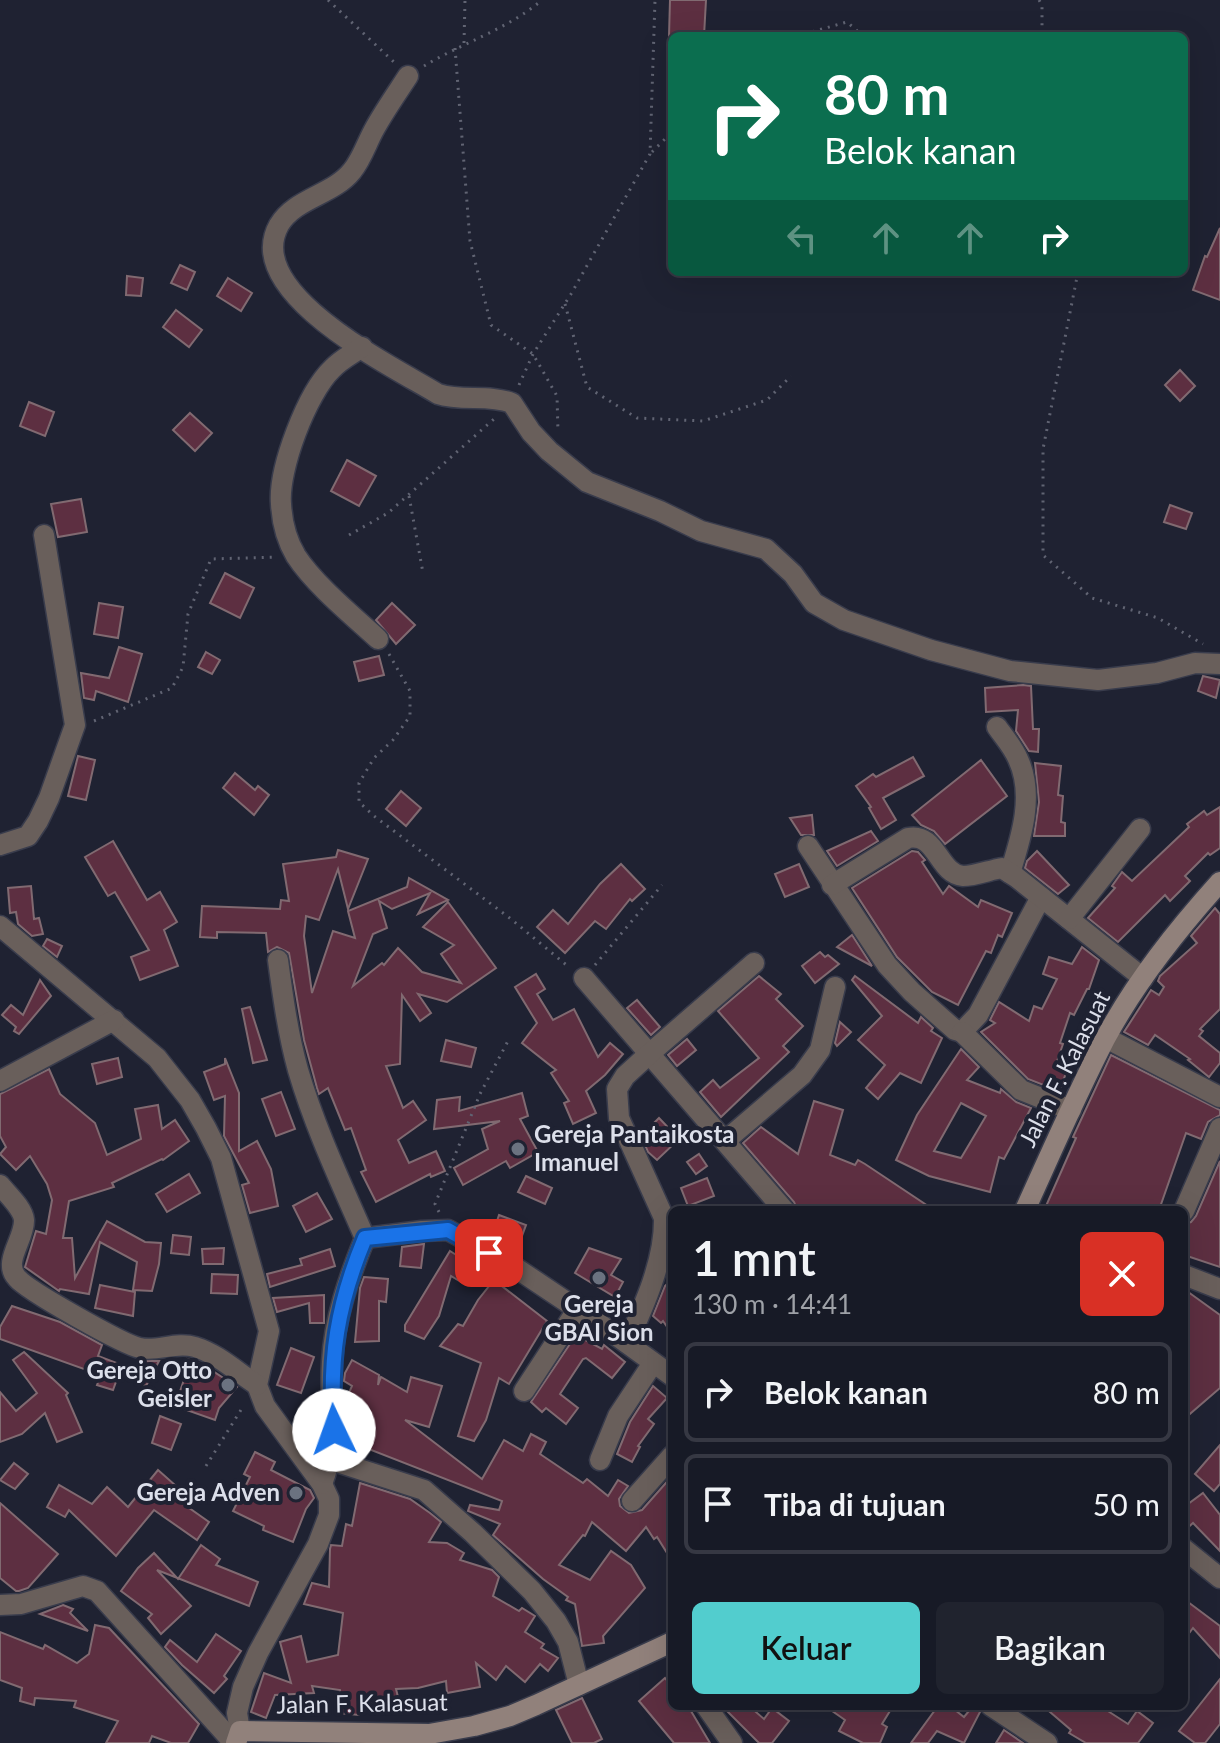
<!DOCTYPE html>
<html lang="id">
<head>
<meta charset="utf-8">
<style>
  :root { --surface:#171a26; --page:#20232e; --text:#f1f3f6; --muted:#9ea1a7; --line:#363843; --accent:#52cdce }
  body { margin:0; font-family:Lato,sans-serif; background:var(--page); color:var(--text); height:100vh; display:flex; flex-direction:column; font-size:30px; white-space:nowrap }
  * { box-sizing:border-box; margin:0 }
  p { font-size:26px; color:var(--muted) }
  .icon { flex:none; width:44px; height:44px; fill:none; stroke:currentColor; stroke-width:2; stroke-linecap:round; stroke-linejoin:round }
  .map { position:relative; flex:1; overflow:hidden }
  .panel { position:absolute; left:668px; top:1206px; width:520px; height:504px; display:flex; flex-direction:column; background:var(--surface); border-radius:12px; box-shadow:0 8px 32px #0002,0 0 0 2px var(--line) }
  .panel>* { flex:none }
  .banner { position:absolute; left:668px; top:32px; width:520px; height:244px; border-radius:12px; box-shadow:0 8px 32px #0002,0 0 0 2px var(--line); background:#0b6e4f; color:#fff; overflow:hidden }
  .pin { position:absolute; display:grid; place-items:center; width:68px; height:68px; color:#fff; margin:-34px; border-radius:16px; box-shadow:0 4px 12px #0006 }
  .me { position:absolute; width:88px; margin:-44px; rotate:357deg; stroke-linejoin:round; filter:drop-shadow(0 0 6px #0008) }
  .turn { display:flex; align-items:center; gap:28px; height:168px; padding:0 24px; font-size:36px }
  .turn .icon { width:104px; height:104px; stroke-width:2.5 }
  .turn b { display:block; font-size:56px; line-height:68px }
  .lanes { display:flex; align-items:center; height:76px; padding:0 24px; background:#0003; justify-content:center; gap:40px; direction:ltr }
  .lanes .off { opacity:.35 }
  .round { display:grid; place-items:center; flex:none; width:84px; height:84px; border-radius:12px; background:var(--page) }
  .overview { display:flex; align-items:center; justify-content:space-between; height:136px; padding:0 24px }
  h1 { font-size:48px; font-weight:600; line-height:60px }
  .primary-button { display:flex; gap:16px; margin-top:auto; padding:16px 24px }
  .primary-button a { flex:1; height:92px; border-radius:12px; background:var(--accent); color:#111; font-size:32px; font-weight:600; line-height:92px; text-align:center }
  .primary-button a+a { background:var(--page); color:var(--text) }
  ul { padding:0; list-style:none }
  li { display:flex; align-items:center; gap:24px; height:100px; margin:0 16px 12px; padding:0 8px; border:4px solid var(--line); border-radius:12px }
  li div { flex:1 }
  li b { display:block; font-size:30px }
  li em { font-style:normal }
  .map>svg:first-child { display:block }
  .building { fill:#5d2f41; stroke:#816a71; stroke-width:2; fill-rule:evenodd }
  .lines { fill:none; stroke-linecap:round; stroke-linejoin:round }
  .street-casing { stroke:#393c4c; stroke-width:23 }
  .secondary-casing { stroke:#393c4c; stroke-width:23 }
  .path { stroke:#616473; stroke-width:3; stroke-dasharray:2 6; stroke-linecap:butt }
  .street { stroke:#695f5b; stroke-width:20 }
  .secondary { stroke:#91817b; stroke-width:20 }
  .route-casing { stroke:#114b97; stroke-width:20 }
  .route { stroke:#1a73e8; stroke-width:14 }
  .worship-dot { fill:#6b7280; stroke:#1f2232; stroke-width:3 }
  .labels { text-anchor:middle; stroke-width:8; stroke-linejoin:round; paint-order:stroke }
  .street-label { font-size:24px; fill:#dcdfea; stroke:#1f2232 }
  .poi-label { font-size:24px; font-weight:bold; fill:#dcdfea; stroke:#1f2232; text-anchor:end }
</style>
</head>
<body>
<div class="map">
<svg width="1220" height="1743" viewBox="0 0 1220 1743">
  <rect width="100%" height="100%" fill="#1f2232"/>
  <g class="building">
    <polygon points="670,0 706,0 704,36 669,36"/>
    <polygon points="1220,228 1220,300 1193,290 1205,256 1207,257"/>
    <polygon points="180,265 195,272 187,290 171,283"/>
    <polygon points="127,276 143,278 141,296 126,295"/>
    <polygon points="228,278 252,293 241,311 217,296"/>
    <polygon points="176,310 202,330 189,347 163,327"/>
    <polygon points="1180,370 1195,386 1180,401 1165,385"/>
    <polygon points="29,402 54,412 45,436 20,426"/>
    <polygon points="190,413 212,433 195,451 173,430"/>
    <polygon points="347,460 376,476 359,506 331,491"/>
    <polygon points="81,499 87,532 58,537 51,504"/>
    <polygon points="1170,505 1192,513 1186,529 1164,522"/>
    <polygon points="225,573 254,588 240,618 210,603"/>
    <polygon points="99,603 123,607 118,638 94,634"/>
    <polygon points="392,603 415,625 396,644 376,620"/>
    <polygon points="119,647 142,654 128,702 96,691 94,700 84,698 81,673 109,678"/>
    <polygon points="206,652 220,660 212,674 198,667"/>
    <polygon points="379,656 384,675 359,681 354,662"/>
    <polygon points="1203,676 1220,680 1216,698 1198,691"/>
    <polygon points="1023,685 1031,686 1033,729 1039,729 1038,752 1029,751 1016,731 1018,710 986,712 985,688"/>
    <polygon points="78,756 95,760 86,800 68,796"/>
    <polygon points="913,757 924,776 883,798 896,820 881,829 869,808 871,807 856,786 873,774 876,777"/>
    <polygon points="981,760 1007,796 945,844 934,831 921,825 912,815"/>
    <polygon points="1035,763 1061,766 1058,795 1063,796 1061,822 1065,823 1065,836 1034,836 1039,802"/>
    <polygon points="235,773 255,790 258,786 269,795 254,815 223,788"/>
    <polygon points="401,791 421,808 406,826 386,809"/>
    <polygon points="1220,807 1220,848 1210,855 1208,853 1185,876 1190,881 1170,901 1165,895 1118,942 1088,918 1115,888 1112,886 1122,872 1132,881 1189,827 1187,824 1204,811 1207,815"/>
    <polygon points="812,815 814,835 801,835 790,818"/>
    <polygon points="871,831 878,841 837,866 827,851"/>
    <polygon points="113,841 147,900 160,892 177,922 164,930 178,966 140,980 131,957 149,950 115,892 108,896 85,857"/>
    <polygon points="338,850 368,859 348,909 338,869 319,920 306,916 304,936 312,993 333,931 355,938 348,911 407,887 409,878 448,900 418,914 430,893 392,909 379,901 387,928 373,934 353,986 382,963 384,965 398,948 422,972 461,983 441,954 454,945 423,927 448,902 496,968 447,1002 418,994 431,1013 420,1021 402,995 400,1064 386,1066 403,1108 413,1101 426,1120 398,1140 409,1163 436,1151 445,1171 431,1177 430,1174 376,1202 361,1172 366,1170 351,1128 345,1130 328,1088 319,1094 317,1088 304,1040 289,953 277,947 268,952 266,933 217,932 217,938 200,937 202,906 280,909 281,900 289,901 283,864 336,857"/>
    <polygon points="912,851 918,852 925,860 922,862 943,894 949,886 978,907 981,900 1012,913 1002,937 998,935 991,953 986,951 958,1005 932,992 897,957 852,888"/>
    <polygon points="1037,851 1069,885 1058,894 1025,868 1027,861"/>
    <polygon points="621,864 645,889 632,901 630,899 606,929 595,921 565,953 537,927 553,910 568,924 600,884"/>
    <polygon points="799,864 809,887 785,897 775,874"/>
    <polygon points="31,886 34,919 39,918 43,934 32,936 18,924 16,912 10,913 8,888"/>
    <polygon points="1215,908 1220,914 1220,1009 1200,1029 1203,1031 1199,1036 1220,1053 1220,1063 1209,1077 1188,1060 1190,1059 1155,1035 1148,1045 1124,1032 1151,990 1159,995 1164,987 1158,981 1160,976 1197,943 1191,936"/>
    <polygon points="852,935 872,966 837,947"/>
    <polygon points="47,939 62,946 57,957 43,946"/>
    <polygon points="1082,947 1099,960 1089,989 1087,989 1074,1015 1070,1013 1060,1043 1063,1044 1056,1064 1068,1068 1059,1091 1028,1079 981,1032 995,1023 990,1020 999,1002 1029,1021 1034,1006 1042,1009 1057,979 1043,974 1049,957 1072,964"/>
    <polygon points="820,952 825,957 828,955 839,964 815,983 802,966"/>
    <polygon points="536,974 545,989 537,994 553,1020 574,1009 598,1057 610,1043 623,1054 605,1075 586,1091 596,1113 573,1124 564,1103 569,1101 551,1073 556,1070 522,1043 537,1023 515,987"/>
    <polygon points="759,976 781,994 776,999 803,1026 783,1046 789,1052 721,1117 700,1092 713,1080 720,1088 759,1058 718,1011"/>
    <polygon points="855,976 918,1023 921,1017 933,1028 931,1031 942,1038 921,1083 900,1073 878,1099 866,1088 885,1065 858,1040 882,1016 852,980"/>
    <polygon points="40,980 51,996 19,1034 14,1031 16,1027 2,1015 11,1005 23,1015"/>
    <polygon points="637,1000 660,1027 651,1035 627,1008"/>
    <polygon points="250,1007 267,1060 253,1063 242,1009"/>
    <polygon points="840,1022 851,1032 837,1046 835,1043"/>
    <polygon points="687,1039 696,1050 677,1066 668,1055"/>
    <polygon points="446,1040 476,1048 471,1067 441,1061"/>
    <path d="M 961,1049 L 979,1067 L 967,1080 L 1000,1093 L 1001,1089 L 1016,1102 L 1031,1108 L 1004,1159 L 999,1157 L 990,1192 L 929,1176 L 896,1160 L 917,1115 ZM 961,1103 L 986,1116 L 961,1158 L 934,1151 Z"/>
    <polygon points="1111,1055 1220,1110 1220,1115 1208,1122 1201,1139 1186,1133 1159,1210 1055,1210 1046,1206 1076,1138 1073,1137"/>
    <polygon points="118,1058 122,1077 97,1084 92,1064"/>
    <polygon points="225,1058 239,1093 239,1151 257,1141 271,1169 278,1206 250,1213 242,1185 249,1183 224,1136 225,1096 214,1100 204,1072 225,1064"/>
    <polygon points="49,1069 60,1094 95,1123 107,1155 141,1139 135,1109 158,1105 162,1129 175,1120 189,1141 163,1160 162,1159 112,1183 114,1187 69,1201 63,1238 72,1238 75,1278 107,1221 145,1242 161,1243 159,1264 152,1291 133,1290 137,1262 100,1242 89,1294 60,1289 59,1291 25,1267 36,1231 46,1234 52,1200 47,1184 30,1156 16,1170 0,1154 6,1147 0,1136 0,1094"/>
    <polygon points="281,1092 295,1129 276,1136 262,1099"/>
    <polygon points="522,1093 528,1116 520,1119 538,1152 510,1168 506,1161 463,1185 454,1168 488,1149 482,1129 500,1121 434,1129 437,1100 460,1097 459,1111"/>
    <polygon points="814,1101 843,1110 830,1155 855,1165 858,1160 865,1164 934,1210 797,1209 794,1202 743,1143 761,1127 798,1154"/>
    <polygon points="659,1118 679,1139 657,1160 648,1152 641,1136"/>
    <polygon points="699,1154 707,1166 696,1174 687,1162"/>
    <polygon points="1220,1161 1220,1267 1184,1255 1184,1224 1191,1222 1196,1216"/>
    <polygon points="189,1174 200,1193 167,1212 156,1194"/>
    <polygon points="526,1176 552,1188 545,1204 518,1192"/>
    <polygon points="707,1178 714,1196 688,1206 681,1188"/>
    <polygon points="317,1193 332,1219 306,1232 293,1206"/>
    <polygon points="499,1215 526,1225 516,1252 491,1239"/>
    <polygon points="173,1235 191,1237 189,1255 171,1253"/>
    <polygon points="424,1244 421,1268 400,1266 402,1247"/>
    <polygon points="224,1248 223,1264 203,1264 202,1249"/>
    <polygon points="589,1248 621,1259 611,1275 623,1282 615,1297 575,1273"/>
    <polygon points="330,1249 335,1266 270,1287 267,1274 302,1265 300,1259"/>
    <polygon points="450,1251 472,1265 461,1282 451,1276 439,1316 424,1339 405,1331 405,1325"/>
    <polygon points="212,1274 238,1275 237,1294 211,1293"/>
    <polygon points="364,1277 388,1279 386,1302 379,1301 379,1341 355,1342 360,1288"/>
    <polygon points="672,1279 672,1334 663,1321 661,1323 653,1316 665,1286"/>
    <polygon points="494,1280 547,1321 509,1384 499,1378 486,1420 474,1441 458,1436 481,1363 440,1346 458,1324 463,1326 478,1300"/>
    <polygon points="100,1285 135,1292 133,1316 95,1308"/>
    <polygon points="1184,1289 1220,1315 1220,1388 1184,1419"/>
    <polygon points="324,1295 324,1323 310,1323 309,1303 277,1312 273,1298"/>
    <polygon points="12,1306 60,1322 102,1345 98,1356 122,1365 113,1390 97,1385 101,1375 0,1339 0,1327"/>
    <polygon points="576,1335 602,1349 604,1345 625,1362 612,1378 586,1358 583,1359 560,1394 578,1408 566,1424 546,1408 542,1412 531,1402"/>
    <polygon points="291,1348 314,1357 301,1393 277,1385"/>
    <polygon points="24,1352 68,1393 66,1395 82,1432 57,1442 45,1413 22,1434 0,1442 0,1392 16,1411 37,1393 13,1360"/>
    <polygon points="187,1359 205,1366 237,1387 219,1408 215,1420 175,1406 187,1371 182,1369"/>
    <polygon points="352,1360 379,1375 378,1385 381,1377 407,1392 411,1377 442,1386 429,1427 405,1420 482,1479 504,1440 523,1451 531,1434 546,1442 540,1454 583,1483 587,1479 608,1496 618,1480 628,1486 619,1499 620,1506 629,1513 642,1510 672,1476 672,1561 657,1537 654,1539 646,1527 626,1551 592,1522 585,1536 583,1535 559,1565 590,1580 611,1551 631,1565 645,1588 603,1636 604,1643 582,1646 575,1604 566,1600 568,1597 543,1579 493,1535 500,1524 468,1511 470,1505 499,1510 502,1501 366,1448 369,1441 345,1431 345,1402 352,1386 344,1381 345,1373"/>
    <polygon points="138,1361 159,1361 146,1386 129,1377"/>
    <polygon points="653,1386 667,1398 648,1419 654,1424 638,1446 640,1447 632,1462 617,1454 630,1422"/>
    <polygon points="160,1416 181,1424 171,1450 152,1443"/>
    <polygon points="1220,1445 1220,1484 1214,1491 1195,1474"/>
    <polygon points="255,1452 275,1462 271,1470 310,1490 314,1498 306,1509 293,1542 263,1530 264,1526 233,1511 250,1477 244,1474"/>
    <polygon points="14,1463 28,1474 15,1489 0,1480"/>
    <polygon points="158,1470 175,1485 168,1493 209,1522 197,1540 154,1510 116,1556 69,1510 65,1517 47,1507 59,1485 92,1504 107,1487 128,1507"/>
    <polygon points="360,1483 410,1499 430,1513 441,1522 429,1542 447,1543 464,1553 460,1560 492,1570 499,1577 493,1596 519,1611 522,1608 535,1616 525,1632 544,1644 541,1648 558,1658 548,1671 540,1664 525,1682 506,1666 496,1680 476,1663 480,1687 447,1693 446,1681 418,1688 396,1689 398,1697 360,1705 359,1715 338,1713 340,1690 312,1686 314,1693 275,1695 266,1718 251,1712 264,1673 291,1683 280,1642 301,1636 307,1662 338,1655 343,1613 304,1604 312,1583 329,1587 330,1549 331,1545 342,1546 346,1524 352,1526"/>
    <polygon points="1203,1493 1220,1515 1220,1551 1193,1523 1184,1531 1184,1507"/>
    <polygon points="0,1503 58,1554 28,1588 19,1591 16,1591 0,1578"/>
    <polygon points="201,1545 220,1559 216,1565 258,1582 249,1606 157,1570 191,1606 161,1634 148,1618 152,1614 121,1591 138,1568 154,1553 178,1579"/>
    <polygon points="1184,1599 1220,1626 1220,1658 1193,1628 1184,1640"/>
    <polygon points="63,1605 73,1609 70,1613 88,1631 40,1614"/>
    <polygon points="95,1625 109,1628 199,1724 188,1743 171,1743 152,1736 149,1743 106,1743 118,1721 74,1707 76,1701 35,1698 34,1705 20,1701 22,1688 0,1680 0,1632 43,1649 45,1645 77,1663 89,1654"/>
    <polygon points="216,1634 241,1651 224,1676 227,1679 214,1693 182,1665 165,1647 170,1640 197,1662"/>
    <polygon points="665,1678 672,1687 672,1706 688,1706 710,1743 674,1743 639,1701"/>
    <polygon points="1220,1679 1220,1724 1205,1743 1195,1743 1179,1731"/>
    <polygon points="582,1698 602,1739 594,1743 572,1743 556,1710"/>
    <polygon points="722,1706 749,1706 764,1719 772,1708 789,1721 772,1743 759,1743"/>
    <polygon points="825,1706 893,1706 882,1724 887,1727 880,1743 863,1743 839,1731 845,1720"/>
    <polygon points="938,1706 950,1706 964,1717 973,1706 978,1706 980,1712 964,1743 937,1731 928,1743 911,1743"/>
    <polygon points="1043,1706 1100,1706 1128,1724 1137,1711 1153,1723 1138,1743 1086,1743 1069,1733 1071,1730"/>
    <polygon points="1004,1730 1023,1743 996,1743"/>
  </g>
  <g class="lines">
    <defs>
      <g id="street">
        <path d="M 408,76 C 397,93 385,110 375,128 C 367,142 362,159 352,171 C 333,195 295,198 279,225 C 241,293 394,367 438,394 C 462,402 488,394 512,403 L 531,432 L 549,451 L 587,482 L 660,511 L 701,531 L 766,549 L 793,574 L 814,603 L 844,620 L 931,650 L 1010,671 L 1098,680 L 1157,673 L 1195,663 L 1220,664"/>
        <path d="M 362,347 C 352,354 340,360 332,369 C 307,393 278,469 281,504 C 282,522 287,541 296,556 C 315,585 353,616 378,639"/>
        <path d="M 997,727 C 1004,737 1013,747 1018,759 C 1035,795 1021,838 1010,873"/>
        <polyline points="0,845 28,836 38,821 49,798 75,725 44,535"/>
        <polyline points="808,846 887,965 912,992 955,1030 962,1032 978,1015 1041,897"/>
        <path d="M 832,885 L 908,838 C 937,832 938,874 963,876 C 975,876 990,870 1002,868 L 1016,877 L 1143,978"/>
        <polyline points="1069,919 1140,829"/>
        <polyline points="0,926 157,1058 190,1100 206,1128 221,1158 269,1331 257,1385 265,1406 322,1484 329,1499 329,1515 318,1544 258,1653 243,1687 237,1713 240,1731"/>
        <path d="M 278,960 C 283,997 288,1034 298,1070 C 315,1128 341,1183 365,1238 C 349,1277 334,1320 332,1362 C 329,1408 339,1439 322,1484"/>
        <polyline points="584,978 784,1210"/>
        <polyline points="962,1032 1021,1090 1071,1110"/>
        <polyline points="1106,1038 1220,1097"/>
        <polyline points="0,1081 114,1020"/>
        <polyline points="725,1141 802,1075 820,1050 835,987"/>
        <path d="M 0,1185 C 7,1194 23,1208 24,1220 C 25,1239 2,1262 17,1278 C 28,1291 124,1345 140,1348 C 158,1352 176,1341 195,1347 C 218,1354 237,1372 257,1385"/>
        <polyline points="1184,1211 1220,1128"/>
        <polyline points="365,1238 422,1231 448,1230 510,1264 610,1331 672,1376"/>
        <polyline points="1184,1275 1220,1289"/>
        <path d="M 627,1343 C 644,1306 665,1260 664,1218 L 619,1118 L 617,1089 L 625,1076 L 648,1055 L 754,963"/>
        <polyline points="524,1391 577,1310"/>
        <polyline points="331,1460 424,1490 473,1533 532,1591 556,1621 568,1642 579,1685"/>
        <polyline points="600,1460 618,1416 653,1363"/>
        <polyline points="632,1501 672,1456"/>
        <polyline points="1184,1549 1220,1578"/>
        <polyline points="0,1605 21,1604 83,1586 97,1591 234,1743"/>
        <polyline points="706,1706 732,1743"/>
        <polyline points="991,1706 1047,1743"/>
      </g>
      <g id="secondary">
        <path d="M 1025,1210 C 1051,1153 1076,1095 1105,1039 C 1136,981 1177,930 1220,882"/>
        <polyline points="236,1743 240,1731 429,1734 474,1726 510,1716 536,1705 672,1642"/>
      </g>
    </defs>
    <use href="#street" class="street-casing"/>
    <use href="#secondary" class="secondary-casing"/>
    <g class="path">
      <polyline points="328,0 396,64"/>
      <polyline points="1039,0 1042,5 1042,36"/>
      <polyline points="797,36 847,22 863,36"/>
      <polyline points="464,43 465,0"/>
      <polyline points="455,48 470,241 491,325 533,354 557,396 558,432"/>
      <path d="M 424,66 C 462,43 508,29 542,0"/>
      <polyline points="652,152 672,132"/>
      <polyline points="1078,272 1043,449 1043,555 1092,598 1158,618 1203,644"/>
      <polyline points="565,304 587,387 637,418 703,421 767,400 791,376"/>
      <polyline points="519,385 533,354 571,294 650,154 655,0"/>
      <polyline points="409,496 423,573"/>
      <polyline points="349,535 388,513 494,419"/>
      <polyline points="389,654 410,691 410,716 393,740 374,758 359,783 359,802 374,816 511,919 570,968"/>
      <polyline points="94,721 172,688 183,667 188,614 211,559 277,557"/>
      <polyline points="595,965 662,885"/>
      <polyline points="439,1212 435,1204 480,1094 508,1041"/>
      <polyline points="206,1466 244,1405"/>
    </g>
    <use href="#street" class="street"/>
    <use href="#secondary" class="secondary"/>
  </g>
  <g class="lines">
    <defs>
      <path id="route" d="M 334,1430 C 329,1358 337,1305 365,1238 L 448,1230 L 489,1253"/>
    </defs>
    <use href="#route" class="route-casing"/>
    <use href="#route" class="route"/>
  </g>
  <g class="worship-dot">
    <circle cx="518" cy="1149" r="8"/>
    <circle cx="599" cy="1278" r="8"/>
    <circle cx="228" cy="1385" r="8"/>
    <circle cx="296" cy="1493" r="8"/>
  </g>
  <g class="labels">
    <g class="street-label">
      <text transform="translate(1065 1069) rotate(-63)" y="8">Jalan F. Kalasuat</text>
      <text transform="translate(362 1704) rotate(-1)" y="8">Jalan F. Kalasuat</text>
    </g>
    <g class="poi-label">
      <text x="534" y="1143" text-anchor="start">Gereja Pantaikosta<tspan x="534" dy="28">Imanuel</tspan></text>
      <text x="599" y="1313" text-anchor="middle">Gereja<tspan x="599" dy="28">GBAI Sion</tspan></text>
      <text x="212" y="1379">Gereja Otto<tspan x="212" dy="28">Geisler</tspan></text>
      <text x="280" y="1501">Gereja Adven</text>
    </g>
  </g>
</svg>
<div class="pin" style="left:489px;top:1253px;background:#d93025"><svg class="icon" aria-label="arrive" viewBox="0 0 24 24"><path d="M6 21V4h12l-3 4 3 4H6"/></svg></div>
<svg class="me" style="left:334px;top:1430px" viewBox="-20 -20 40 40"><circle r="19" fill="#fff"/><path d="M0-13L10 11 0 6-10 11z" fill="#1a73e8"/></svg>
<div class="banner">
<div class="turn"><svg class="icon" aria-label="right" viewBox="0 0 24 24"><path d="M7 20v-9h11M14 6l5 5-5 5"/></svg><div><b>80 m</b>Belok kanan</div></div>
<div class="lanes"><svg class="icon off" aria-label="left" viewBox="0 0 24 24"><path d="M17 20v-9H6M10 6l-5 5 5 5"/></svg><svg class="icon off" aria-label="ahead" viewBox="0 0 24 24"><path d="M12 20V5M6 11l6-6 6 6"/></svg><svg class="icon off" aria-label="ahead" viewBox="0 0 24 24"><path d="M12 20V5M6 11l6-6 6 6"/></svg><svg class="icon" aria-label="right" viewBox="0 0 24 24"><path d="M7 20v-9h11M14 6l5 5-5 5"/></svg></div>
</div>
<section class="panel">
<div class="overview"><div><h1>1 mnt</h1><p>130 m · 14:41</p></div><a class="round" style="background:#d93025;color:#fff"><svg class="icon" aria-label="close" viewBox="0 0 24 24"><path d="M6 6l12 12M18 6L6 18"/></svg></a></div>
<ul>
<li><svg class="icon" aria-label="right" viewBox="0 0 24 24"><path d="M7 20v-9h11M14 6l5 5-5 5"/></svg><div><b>Belok kanan</b></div><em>80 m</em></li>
<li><svg class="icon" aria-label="arrive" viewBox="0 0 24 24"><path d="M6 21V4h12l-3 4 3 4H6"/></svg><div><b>Tiba di tujuan</b></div><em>50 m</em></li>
</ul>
<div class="primary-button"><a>Keluar</a><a>Bagikan</a></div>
</section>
</div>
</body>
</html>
